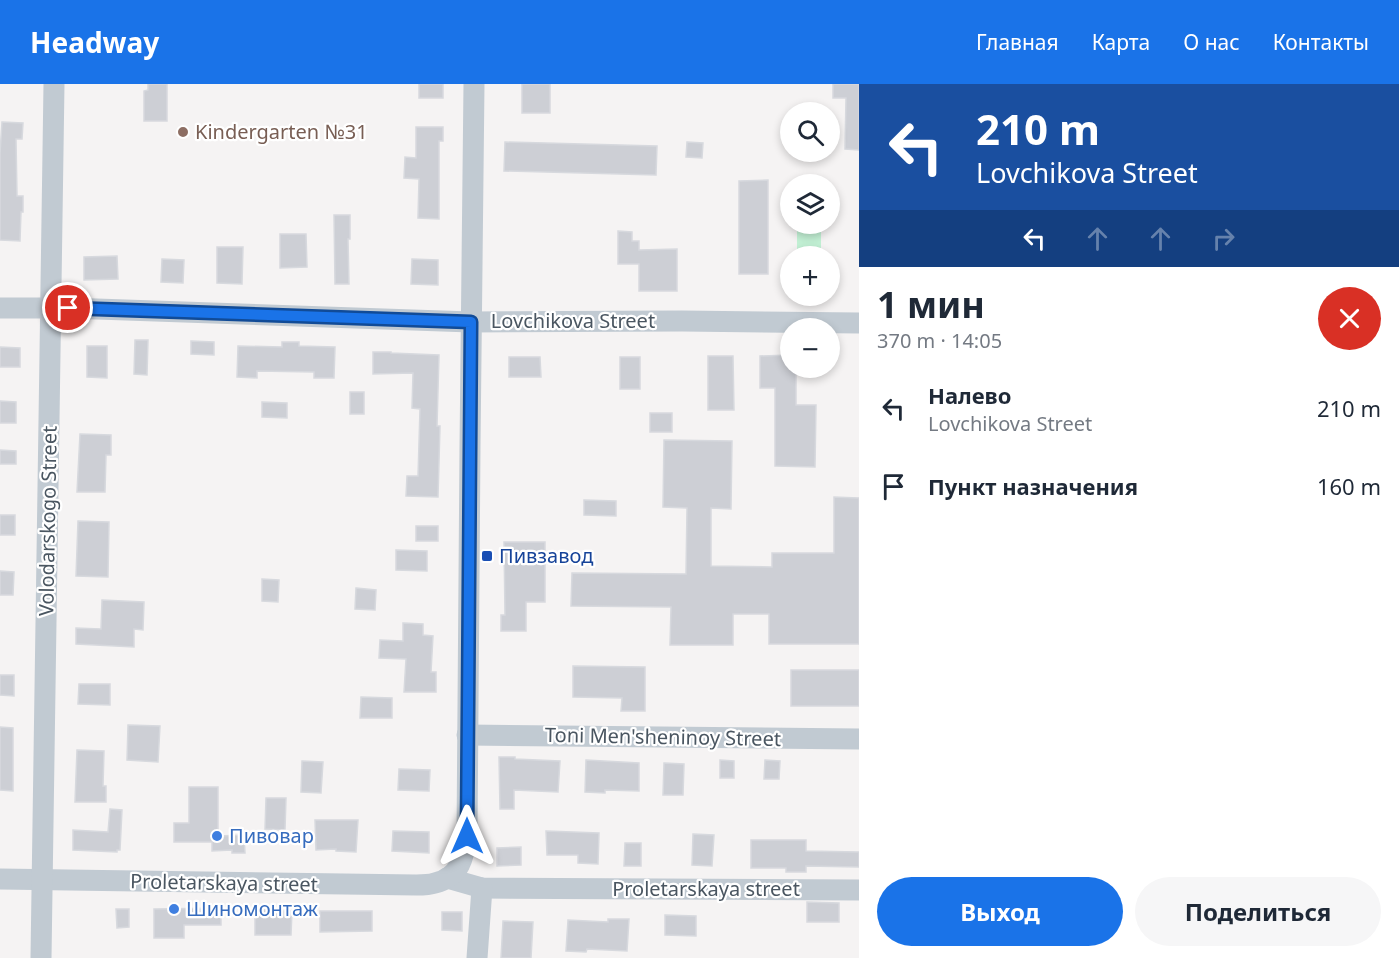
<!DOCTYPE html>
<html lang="ru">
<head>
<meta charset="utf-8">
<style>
  :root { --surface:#fff; --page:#f6f6f7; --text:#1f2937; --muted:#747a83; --accent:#1a73e8 }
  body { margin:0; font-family:"Noto Sans",sans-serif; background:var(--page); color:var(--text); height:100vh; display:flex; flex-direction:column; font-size:22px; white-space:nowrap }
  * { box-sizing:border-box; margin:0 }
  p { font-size:20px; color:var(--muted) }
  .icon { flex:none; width:33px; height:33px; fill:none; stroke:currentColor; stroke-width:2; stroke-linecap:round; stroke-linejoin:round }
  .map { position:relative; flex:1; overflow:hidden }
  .side { display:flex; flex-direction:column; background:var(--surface); width:540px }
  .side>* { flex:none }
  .top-card { background:#1a4fa0; color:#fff; overflow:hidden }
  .buttons { position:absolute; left:780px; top:18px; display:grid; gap:12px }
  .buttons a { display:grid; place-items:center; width:60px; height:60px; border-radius:50%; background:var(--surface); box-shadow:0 3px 9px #0003; font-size:30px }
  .pin { position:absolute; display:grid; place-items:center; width:51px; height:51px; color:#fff; margin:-26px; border:3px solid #fff; border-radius:50%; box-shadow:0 2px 6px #0007 }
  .me { position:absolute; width:66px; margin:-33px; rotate:0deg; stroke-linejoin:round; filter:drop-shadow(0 0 4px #0008) }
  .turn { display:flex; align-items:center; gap:21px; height:126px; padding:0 18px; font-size:27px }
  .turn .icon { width:78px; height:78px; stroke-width:2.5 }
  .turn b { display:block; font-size:42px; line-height:51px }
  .lanes { display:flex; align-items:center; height:57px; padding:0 18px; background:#0003; justify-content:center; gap:30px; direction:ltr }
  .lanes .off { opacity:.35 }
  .round { display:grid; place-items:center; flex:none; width:63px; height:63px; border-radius:32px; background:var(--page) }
  .summary { display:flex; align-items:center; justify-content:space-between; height:102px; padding:0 18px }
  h1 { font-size:36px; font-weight:700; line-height:45px }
  .cta { display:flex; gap:12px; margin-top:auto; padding:12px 18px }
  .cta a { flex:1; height:69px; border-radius:36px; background:var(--accent); color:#fff; font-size:24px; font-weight:700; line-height:69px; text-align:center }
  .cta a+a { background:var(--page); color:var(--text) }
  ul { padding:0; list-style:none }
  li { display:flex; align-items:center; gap:18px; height:78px; padding:0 18px }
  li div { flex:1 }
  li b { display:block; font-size:22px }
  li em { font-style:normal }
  header { display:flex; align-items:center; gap:36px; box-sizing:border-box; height:84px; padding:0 30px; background:var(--accent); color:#fff }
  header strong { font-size:28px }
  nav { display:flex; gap:33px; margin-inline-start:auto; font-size:21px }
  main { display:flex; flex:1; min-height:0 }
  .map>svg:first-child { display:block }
  .green { fill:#c3f1d5 }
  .building { fill:#cdcfd5; stroke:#d7d9de; stroke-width:1.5 }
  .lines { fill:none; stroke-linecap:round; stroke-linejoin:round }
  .minor { stroke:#c1cad2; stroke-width:21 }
  .route-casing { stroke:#114b97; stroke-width:15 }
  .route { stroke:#1a73e8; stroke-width:10 }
  .education-dot { fill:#8d6e63; stroke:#fff; stroke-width:2 }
  .transit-dot { fill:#1a4fb4; stroke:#fff; stroke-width:2 }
  .shop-dot { fill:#3f7fe0; stroke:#fff; stroke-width:2 }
  .labels { text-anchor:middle; stroke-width:4.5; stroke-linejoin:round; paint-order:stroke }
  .education-label { font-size:20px; fill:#785e54; stroke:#fff; text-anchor:start }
  .street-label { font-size:20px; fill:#4a5661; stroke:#fff }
  .transit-label { font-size:20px; fill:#164399; stroke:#fff; text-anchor:start }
  .shop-label { font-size:20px; fill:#366cbe; stroke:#fff; text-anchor:start }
</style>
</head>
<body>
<header>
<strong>Headway</strong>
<nav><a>Главная</a><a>Карта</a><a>О нас</a><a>Контакты</a></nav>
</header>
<main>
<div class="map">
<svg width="859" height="874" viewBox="0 0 859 874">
  <rect width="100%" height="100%" fill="#f5f3f3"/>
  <rect class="green" x="797" y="144" width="24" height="28"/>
  <g class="building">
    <polygon points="148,0 167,0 167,37 144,37 144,7 148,6"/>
    <rect x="419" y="0" width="24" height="14"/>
    <rect x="522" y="0" width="28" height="29"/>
    <polygon points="833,0 859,0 859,66 845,65 846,14 833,14"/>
    <polygon points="2,38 23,39 22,55 16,55 17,112 23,112 23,128 21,128 20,157 0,156 0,69"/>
    <polygon points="416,43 443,43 443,57 439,57 439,135 418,134 419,95 404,94 405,73 416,74"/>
    <polygon points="505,58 657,62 656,91 504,87"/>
    <polygon points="687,58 703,59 702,74 686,73"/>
    <polygon points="768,96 768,190 739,190 739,97"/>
    <polygon points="334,131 350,131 350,155 348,155 349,200 335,200"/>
    <polygon points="618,147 632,148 632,157 639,157 639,166 677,165 677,207 639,207 639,180 618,180"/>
    <polygon points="280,150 306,150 307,183 280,184"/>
    <polygon points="217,163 243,163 242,200 217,199"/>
    <polygon points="117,172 118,195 84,196 84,173"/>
    <polygon points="162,175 184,176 183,199 161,198"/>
    <polygon points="412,175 438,176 438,201 411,200"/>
    <polygon points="135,256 148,256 147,291 134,290"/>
    <polygon points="191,257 214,258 214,271 191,270"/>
    <polygon points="282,258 299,258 299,262 335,263 334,294 314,294 314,288 257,287 257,294 237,293 238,262 282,263"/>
    <polygon points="87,262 107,262 107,294 87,293"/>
    <polygon points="0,263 20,264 20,283 0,283"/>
    <polygon points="373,268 391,268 391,269 439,271 437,342 440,342 438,413 406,412 407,392 418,392 420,325 412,324 413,289 373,290"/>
    <polygon points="790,271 790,284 796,284 796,321 816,321 815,383 775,382 775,304 760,304 760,272"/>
    <polygon points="708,272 733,272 734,326 708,326"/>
    <polygon points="509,273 540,273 541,293 509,293"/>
    <rect x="620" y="273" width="20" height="32"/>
    <rect x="350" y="308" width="14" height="22"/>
    <polygon points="0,317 16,318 16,339 0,339"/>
    <polygon points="262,318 287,319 287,334 262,333"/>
    <rect x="650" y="329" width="22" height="19"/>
    <polygon points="80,350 111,351 111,371 106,371 105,408 77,408"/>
    <polygon points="664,356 732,357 731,425 711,424 711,482 772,483 772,469 834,469 834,413 859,414 859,560 769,560 769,530 733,530 733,561 670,561 671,523 571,522 572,489 686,490 687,424 663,423"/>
    <polygon points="0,366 16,367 16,380 0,380"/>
    <polygon points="584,416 616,417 616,432 584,431"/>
    <rect x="0" y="431" width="15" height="20"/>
    <polygon points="78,437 109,438 108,493 76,492"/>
    <rect x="416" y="442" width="22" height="15"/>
    <polygon points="504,458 545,458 545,518 526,518 526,547 501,547 501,531 505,531"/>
    <polygon points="396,466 427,467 427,487 396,486"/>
    <polygon points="0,487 14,488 13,511 0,511"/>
    <polygon points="262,495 279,496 278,518 262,517"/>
    <polygon points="356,504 376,506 375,526 355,525"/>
    <polygon points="102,516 144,518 143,546 134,545 134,563 76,560 76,544 101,545"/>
    <polygon points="403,539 423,540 423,551 433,552 431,588 436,588 436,608 404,608 406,575 379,574 380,556 403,557"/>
    <polygon points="573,582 645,583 645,627 621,627 622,614 573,613"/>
    <rect x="791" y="586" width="68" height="36"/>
    <polygon points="0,591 14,591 14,612 0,611"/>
    <polygon points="79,600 110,600 110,621 78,620"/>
    <polygon points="361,613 392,614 392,634 360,634"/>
    <polygon points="128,641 160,642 158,678 127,676"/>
    <polygon points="0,643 13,644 13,707 0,706"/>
    <polygon points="77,666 104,667 103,702 106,702 106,718 75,718"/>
    <polygon points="499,673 515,673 515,675 560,677 558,708 514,706 514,725 500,725"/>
    <polygon points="586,676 639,679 639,707 605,706 605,709 585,708"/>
    <polygon points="720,676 734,677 734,694 720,694"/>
    <polygon points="765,676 780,677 779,695 764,695"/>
    <polygon points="302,677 323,678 321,709 301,708"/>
    <polygon points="664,679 684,680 683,711 663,711"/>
    <polygon points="399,685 430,686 429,707 398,706"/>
    <polygon points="189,703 218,703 218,752 244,751 245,769 232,769 232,766 212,767 212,758 174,758 174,739 189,739"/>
    <polygon points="266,714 286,714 285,746 265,745"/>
    <polygon points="110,725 122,726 120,766 117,766 117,768 73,766 73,746 108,748"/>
    <polygon points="315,736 358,736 356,768 336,767 336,765 316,766"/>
    <polygon points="393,747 429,748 429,769 392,767"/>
    <polygon points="546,747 599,749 598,780 578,779 578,771 547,771"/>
    <polygon points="693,750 714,751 712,782 692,781"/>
    <polygon points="751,756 806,756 806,767 859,768 859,783 806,782 806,788 786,788 786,784 751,784"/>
    <polygon points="625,759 641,759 641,782 624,782"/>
    <polygon points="521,763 521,781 497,782 497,764"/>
    <polygon points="807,818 839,819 839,838 807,838"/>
    <polygon points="221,824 221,841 184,841 184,854 154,854 154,825"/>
    <polygon points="116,825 129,825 129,843 117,844"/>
    <polygon points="255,825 292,827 291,851 255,851"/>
    <polygon points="320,827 372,827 372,847 320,848"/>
    <polygon points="442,828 462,828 462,847 442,846"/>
    <polygon points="665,831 696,832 696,852 665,851"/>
    <polygon points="608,835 629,835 627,867 587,865 586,868 566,867 568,836 608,838"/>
    <polygon points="503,837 533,838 531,874 501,874"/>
  </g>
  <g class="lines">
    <g class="minor">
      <polyline points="0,224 68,224 471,238 682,237 859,239"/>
      <polyline points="467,651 859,655"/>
      <polyline points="447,794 482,804 859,806"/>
      <path d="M 0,795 L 416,801 C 422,801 429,801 435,799 C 460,793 464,774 467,751 L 470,363 L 474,0"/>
      <polyline points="41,874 54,0"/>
      <polyline points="477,874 482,804"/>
    </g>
  </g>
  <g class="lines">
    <defs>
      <polyline id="route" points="68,224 471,238 467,752"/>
    </defs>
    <use href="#route" class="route-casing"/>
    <use href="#route" class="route"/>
  </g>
  <circle class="education-dot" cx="183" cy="48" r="6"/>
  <rect class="transit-dot" x="481" y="466" width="12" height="12" rx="3"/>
  <g class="shop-dot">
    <circle cx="217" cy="752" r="6"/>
    <circle cx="174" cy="825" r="6"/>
  </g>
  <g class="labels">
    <g class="education-label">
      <text x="195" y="55">Kindergarten №31</text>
    </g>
    <g class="street-label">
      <text x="573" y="244">Lovchikova Street</text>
      <text transform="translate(48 437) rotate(-89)" y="7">Volodarskogo Street</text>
      <text transform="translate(663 653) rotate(1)" y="7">Toni Men'sheninoy Street</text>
      <text transform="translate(224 799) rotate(1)" y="7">Proletarskaya street</text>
      <text x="706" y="812">Proletarskaya street</text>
    </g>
    <g class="transit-label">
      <text x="499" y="479">Пивзавод</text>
    </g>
    <g class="shop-label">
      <text x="229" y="759">Пивовар</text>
      <text x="186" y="832">Шиномонтаж</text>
    </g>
  </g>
</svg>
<div class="buttons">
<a><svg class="icon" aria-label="search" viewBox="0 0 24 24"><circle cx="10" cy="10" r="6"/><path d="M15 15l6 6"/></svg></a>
<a><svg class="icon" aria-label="layers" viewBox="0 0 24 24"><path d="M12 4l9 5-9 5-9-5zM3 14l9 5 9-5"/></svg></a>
<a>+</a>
<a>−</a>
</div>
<div class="pin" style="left:68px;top:224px;background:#d93025"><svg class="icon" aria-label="arrive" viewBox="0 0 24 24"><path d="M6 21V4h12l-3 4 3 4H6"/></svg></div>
<svg class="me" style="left:467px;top:752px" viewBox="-20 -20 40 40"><path d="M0-17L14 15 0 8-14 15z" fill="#1a73e8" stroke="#fff" stroke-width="4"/></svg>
</div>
<section class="side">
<div class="top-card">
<div class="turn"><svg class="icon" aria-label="left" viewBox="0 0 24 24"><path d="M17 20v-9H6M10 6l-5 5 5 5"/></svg><div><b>210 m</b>Lovchikova Street</div></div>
<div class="lanes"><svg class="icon" aria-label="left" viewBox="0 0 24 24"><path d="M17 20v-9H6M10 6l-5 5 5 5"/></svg><svg class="icon off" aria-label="ahead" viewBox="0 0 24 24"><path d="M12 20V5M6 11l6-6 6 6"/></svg><svg class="icon off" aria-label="ahead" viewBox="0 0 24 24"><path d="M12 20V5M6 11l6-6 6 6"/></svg><svg class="icon off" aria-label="right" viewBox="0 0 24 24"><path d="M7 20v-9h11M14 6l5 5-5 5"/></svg></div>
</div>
<div class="summary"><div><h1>1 мин</h1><p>370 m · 14:05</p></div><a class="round" style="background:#d93025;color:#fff"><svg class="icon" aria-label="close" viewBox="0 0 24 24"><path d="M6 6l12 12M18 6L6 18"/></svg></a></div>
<ul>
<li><svg class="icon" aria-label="left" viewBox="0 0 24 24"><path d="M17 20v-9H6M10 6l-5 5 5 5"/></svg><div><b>Налево</b><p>Lovchikova Street</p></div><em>210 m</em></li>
<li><svg class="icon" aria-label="arrive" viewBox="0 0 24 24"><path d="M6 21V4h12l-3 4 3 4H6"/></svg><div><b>Пункт назначения</b></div><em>160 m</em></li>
</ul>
<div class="cta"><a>Выход</a><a>Поделиться</a></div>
</section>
</main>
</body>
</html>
